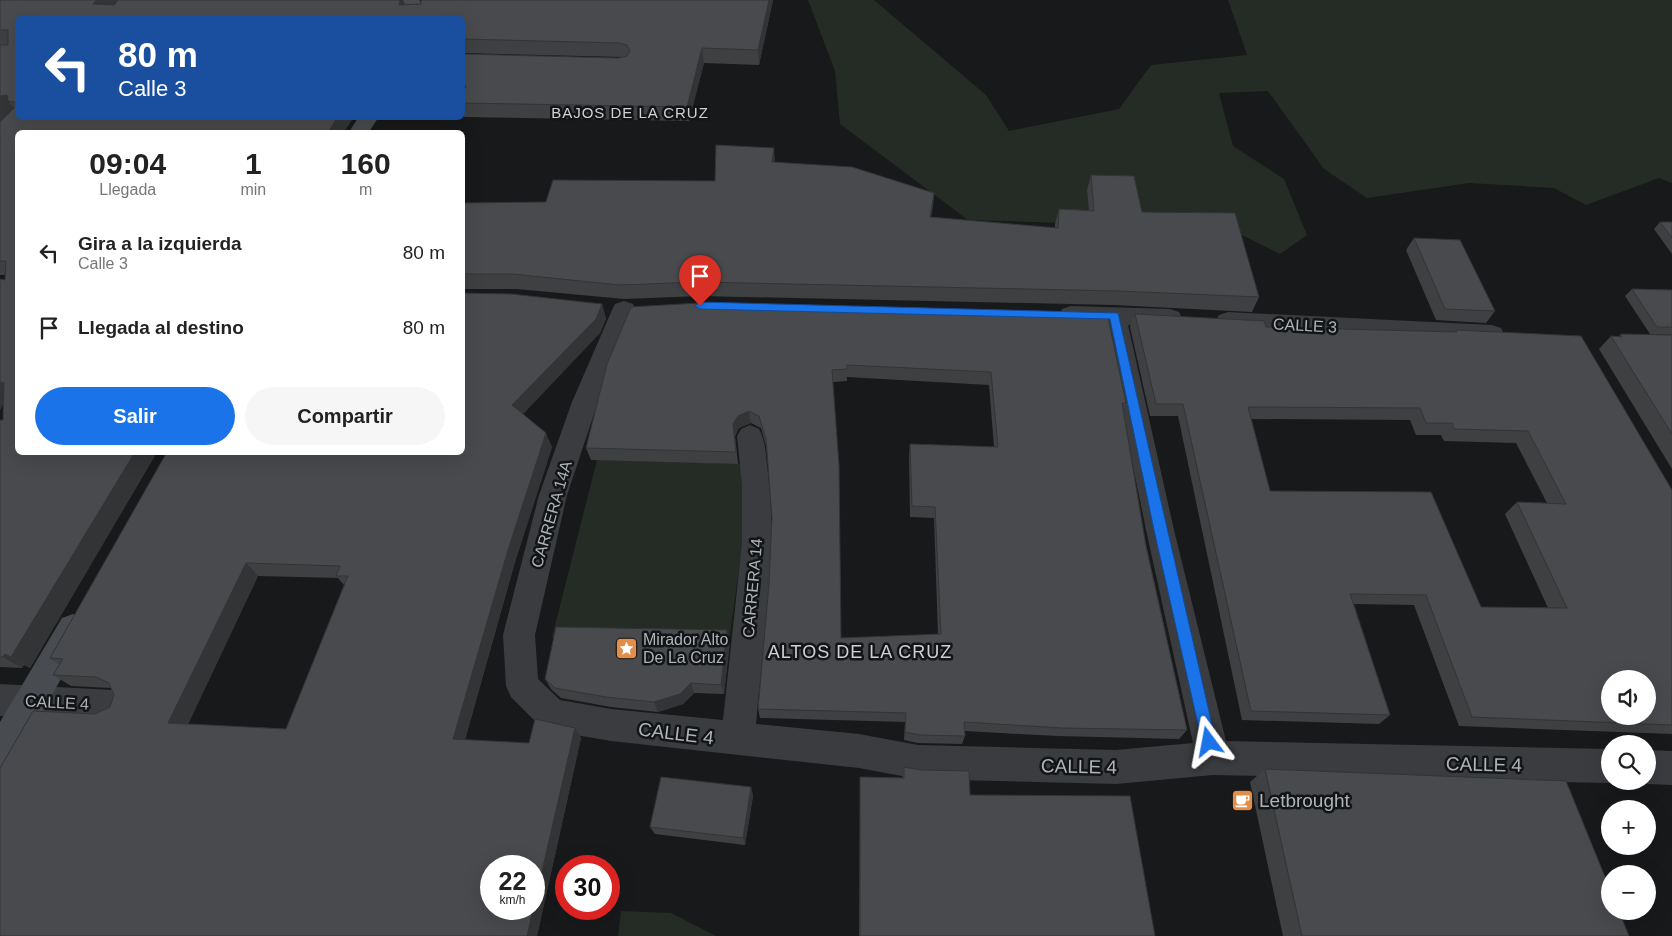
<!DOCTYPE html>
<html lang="es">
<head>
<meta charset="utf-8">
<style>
  :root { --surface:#fff; --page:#f6f6f6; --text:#222; --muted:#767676; --accent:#1a73e8 }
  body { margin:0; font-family:Helvetica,sans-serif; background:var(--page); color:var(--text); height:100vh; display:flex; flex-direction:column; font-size:19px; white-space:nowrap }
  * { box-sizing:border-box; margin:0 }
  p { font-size:16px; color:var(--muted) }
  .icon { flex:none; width:28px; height:28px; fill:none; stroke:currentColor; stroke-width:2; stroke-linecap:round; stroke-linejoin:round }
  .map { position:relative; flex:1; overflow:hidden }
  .details { position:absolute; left:15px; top:130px; width:450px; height:325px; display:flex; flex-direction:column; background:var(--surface); border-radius:8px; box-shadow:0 5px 20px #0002 }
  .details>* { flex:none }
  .top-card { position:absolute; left:15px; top:15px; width:450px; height:105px; border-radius:8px; box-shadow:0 5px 20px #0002; background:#1a4fa0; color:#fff; overflow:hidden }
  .controls { position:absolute; left:1601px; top:670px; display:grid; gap:10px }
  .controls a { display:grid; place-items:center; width:55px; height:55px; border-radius:50%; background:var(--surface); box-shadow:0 5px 20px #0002; font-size:25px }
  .speed { position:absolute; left:480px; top:855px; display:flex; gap:10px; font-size:25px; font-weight:700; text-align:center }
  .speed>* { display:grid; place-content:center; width:65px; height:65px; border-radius:50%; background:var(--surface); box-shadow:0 5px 20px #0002; line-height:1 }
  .speed small { font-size:12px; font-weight:400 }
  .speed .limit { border:8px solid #d22; background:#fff; color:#111 }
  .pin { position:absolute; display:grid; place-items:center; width:42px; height:42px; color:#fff; margin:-51px -21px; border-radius:50% 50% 50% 0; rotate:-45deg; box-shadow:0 0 5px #0007 }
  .pin .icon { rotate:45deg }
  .me { position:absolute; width:55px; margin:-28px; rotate:347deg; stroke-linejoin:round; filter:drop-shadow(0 0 4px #0008) }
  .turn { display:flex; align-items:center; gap:18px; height:105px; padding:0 20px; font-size:22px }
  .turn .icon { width:65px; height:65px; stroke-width:2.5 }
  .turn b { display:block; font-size:35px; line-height:42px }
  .eta { display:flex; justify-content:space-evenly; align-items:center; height:85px; text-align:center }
  .eta b { font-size:30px; font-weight:700; line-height:35px }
  .cta { display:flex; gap:10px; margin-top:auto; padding:10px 20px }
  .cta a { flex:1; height:58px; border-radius:30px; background:var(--accent); color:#fff; font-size:20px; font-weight:700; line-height:58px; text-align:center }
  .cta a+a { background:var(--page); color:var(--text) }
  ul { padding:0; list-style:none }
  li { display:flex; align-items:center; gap:15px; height:75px; padding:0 20px }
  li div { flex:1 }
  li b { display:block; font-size:19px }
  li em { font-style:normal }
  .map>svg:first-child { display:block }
  .green { fill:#252c25 }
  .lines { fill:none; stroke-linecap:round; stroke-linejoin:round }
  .street { fill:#3a3c3f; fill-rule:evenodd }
  .secondary { fill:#484b4f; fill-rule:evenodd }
  .wall { fill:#3e4042; fill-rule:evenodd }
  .shaded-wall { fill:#323436 }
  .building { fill:#484a4d; stroke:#323436; fill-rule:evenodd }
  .route { fill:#1a73e8; stroke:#114b97 }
  .labels { text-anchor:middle; stroke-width:5; stroke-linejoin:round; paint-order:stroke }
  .far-neighbourhood-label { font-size:15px; letter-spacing:1px; fill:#cdd1d5; stroke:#131415 }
  .street-label { font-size:16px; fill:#acb3b9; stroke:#131415 }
  .poi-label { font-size:16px; fill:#acb3b9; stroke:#131415; text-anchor:start }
  .neighbourhood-label { font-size:18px; letter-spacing:1px; fill:#cdd1d5; stroke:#131415 }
  .near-street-label { font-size:19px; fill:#acb3b9; stroke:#131415 }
  .near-poi-label { font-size:19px; fill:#acb3b9; stroke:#131415; text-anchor:start }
</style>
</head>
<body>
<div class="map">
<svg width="1672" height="936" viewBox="0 0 1672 936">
  <rect width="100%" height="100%" fill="#18191a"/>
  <g class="green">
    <polygon points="808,0 874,0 986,95 1009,131 1119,109 1151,65 1247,55 1228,0 1672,0 1672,183 1659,178 1586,205 1554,188 1469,183 1367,198 1324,169 1268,91 1219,93 1233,146 1284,179 1307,235 1280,254 1228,228 968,220 840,124 835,71"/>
    <polygon points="597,460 748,464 743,541 725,670 712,640 552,637"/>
    <polygon points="621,911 671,913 716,936 618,936"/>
  </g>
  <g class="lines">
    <g class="street">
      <path d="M 624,301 L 633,304 L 636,310 L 598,402 L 567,495 L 535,635 L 538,679 L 560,700 L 611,709 L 723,720 L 742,543 L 742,485 L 737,436 L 741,429 L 750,425 L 759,429 C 765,440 766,453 767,465 C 779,550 763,639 756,724 L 859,734 L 918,745 L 1116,750 L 1193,743 L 1146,530 L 1104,325 L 1071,324 L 1062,321 L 1059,315 L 1062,309 L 1071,306 L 1170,309 L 1179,312 L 1182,318 L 1179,324 L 1170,327 L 1128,325 L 1174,530 L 1226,741 L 1610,749 L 1610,781 L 1614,781 L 1610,783 L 1213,775 L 1116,784 L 918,779 L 859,768 L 611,741 L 552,731 L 540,726 L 511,697 L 506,686 L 503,635 L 539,495 L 572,402 L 612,310 L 615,304 Z"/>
      <polygon points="1228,312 1492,325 1501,328 1504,334 1501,340 1492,343 1228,330 1219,327 1216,321 1219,315"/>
      <polygon points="0,684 113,690 125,695 129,706 125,717 113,722 0,716"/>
      <polygon points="1648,750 1672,751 1672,785 1648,784 1641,781 1648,781"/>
    </g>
    <g class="secondary">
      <polygon points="399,0 419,0 427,8 424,18 406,18 409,9"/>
      <polygon points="358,118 378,118 369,132 349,132"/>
      <polygon points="73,614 84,618 88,628 84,638 12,766 0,771 0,722 62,618"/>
    </g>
  </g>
  <g class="wall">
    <polygon points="0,0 118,0 113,5 403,0 405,4 421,4 421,0 773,0 759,65 704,63 689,121 464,117 462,114 462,54 619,58 623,57 462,53 462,18 18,118 353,118 344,132 18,132 18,452 157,452 30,668 24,665 22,668 0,667 0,420 3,420 4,403 0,410 0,279 5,280 5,275 0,275 0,122 10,112 0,45"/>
    <polygon points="775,162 934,193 931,217 1055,228 1055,224 1059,209 1089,210 1087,190 1091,175 1259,297 1252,312 1114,305 700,296 624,299 517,289 462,289 462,203 546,202 715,181"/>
    <polygon points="1660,222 1672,222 1672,254 1654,229"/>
    <polygon points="1414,238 1495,311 1486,323 1436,320 1406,250"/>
    <polygon points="1632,289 1672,290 1672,335 1650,334 1625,296"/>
    <path d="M 698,303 L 1126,403 L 1123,409 L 1146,546 L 1187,730 L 1179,739 L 1057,736 L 965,731 L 965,736 L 962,744 L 918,743 L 904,740 L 905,722 L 760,718 L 758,709 L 769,584 L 772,518 L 767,450 L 761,428 L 751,423 L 739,428 L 735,436 L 738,464 L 591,460 L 586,448 ZM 847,377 L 989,385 L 994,447 L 910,444 L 909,456 L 910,517 L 934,518 L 938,635 L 841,638 L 833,382 L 847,381 Z"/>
    <path d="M 602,304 L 606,319 L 600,333 L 523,414 L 552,447 L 515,562 L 465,740 L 529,743 L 581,738 L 537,936 L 95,714 L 110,707 L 114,695 L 111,688 L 71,686 L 53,675 L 60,665 L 50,658 ZM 258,576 L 338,578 L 344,585 L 286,729 L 188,724 Z"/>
    <path d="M 1135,314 L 1266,327 L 1454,332 L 1456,330 L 1672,490 L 1672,734 L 1459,726 L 1414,605 L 1354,604 L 1390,715 L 1379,724 L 1242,720 L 1178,416 L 1150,416 L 1130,327 ZM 1251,419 L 1410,420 L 1416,435 L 1441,435 L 1444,441 L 1516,443 L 1547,503 L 1517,502 L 1505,514 L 1548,608 L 1481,607 L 1270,491 Z"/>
    <polygon points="1621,334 1672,335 1672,469 1599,349 1611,336 1618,337"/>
    <polygon points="730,641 724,694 694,693 683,704 658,712 611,707 561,698 551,689 545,679"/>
    <polygon points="904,767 1155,936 859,936 860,788 860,777 902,778"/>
    <polygon points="1265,769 1629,936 1283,936 1250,782"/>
    <polygon points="751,787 753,796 745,845 655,834 650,827"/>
  </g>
  <g class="shaded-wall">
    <polygon points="96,0 118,0 103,18 93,4"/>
    <polygon points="400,0 403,0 407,10 399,5"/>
    <polygon points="769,0 773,0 759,65 758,50"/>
    <polygon points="702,48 704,63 689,121 687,107"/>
    <polygon points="7,95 8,101 15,110 0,122 0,96"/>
    <polygon points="337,118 353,118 344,132 328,132"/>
    <polygon points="774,148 775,163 772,162"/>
    <polygon points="934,193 933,207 928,232 930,217"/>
    <polygon points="602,304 606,319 600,333 518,419 512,405"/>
    <polygon points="0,382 14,395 5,401 0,410"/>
    <polygon points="749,411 751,423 739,428 735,436 738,464 733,424 738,416"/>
    <polygon points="546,433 552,447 515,562 462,749 453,739 508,550"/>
    <polygon points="135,452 157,452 30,668 11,657"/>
    <polygon points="246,563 258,576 184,733 168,723"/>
    <polygon points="727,630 730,641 724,694 721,685"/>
    <polygon points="5,654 24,665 22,668 3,657"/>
    <polygon points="691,683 694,693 683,704 658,712 654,702"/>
    <polygon points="575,728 581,738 537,936 527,936"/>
    <polygon points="751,787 753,796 745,845 743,838"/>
  </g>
  <g class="building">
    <polygon points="0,0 96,0 93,4 114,5 118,0 400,0 399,5 421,4 421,0 769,0 758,50 702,48 687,107 462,103 462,94 466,86 462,86 462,54 619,58 627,56 630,51 627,45 619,43 462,39 462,18 18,18 18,103 8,101 7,95 0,96 0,45 8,45 8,30 0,30"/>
    <polygon points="18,104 18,118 337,118 328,132 18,132 18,452 135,452 11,657 5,654 3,657 0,657 0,420 3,420 4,383 0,382 0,279 5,280 6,261 0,261 0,122"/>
    <polygon points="716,145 774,148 772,162 852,167 934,193 930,217 1058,228 1059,209 1094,211 1091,175 1134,176 1142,212 1235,213 1259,297 1119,291 698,282 620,285 512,274 462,274 462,203 546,202 553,180 715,181"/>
    <polygon points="1660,222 1672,222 1672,238"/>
    <polygon points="1414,238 1460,240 1495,311 1445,309"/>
    <polygon points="1632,289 1672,290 1672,327 1657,327"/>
    <path d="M 462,293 L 511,294 L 602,304 L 596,319 L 512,405 L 546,433 L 508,550 L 453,739 L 529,743 L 535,719 L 575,728 L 534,906 L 534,866 L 491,866 L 491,909 L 533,909 L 527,936 L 0,936 L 0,768 L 33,711 L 95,714 L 110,707 L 114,695 L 109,683 L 96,677 L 53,675 L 63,659 L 50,658 L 167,452 L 462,452 ZM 246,563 L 340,566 L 336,576 L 348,576 L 286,729 L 168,723 Z"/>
    <path d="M 698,303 L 1107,313 L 1126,403 L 1122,403 L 1146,546 L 1187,730 L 1062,728 L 964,722 L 965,736 L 920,735 L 905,732 L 906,713 L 758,709 L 769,584 L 772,518 L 766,439 L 759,416 L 749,411 L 738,416 L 733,424 L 736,452 L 586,448 L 607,364 L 631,307 ZM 847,365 L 991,372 L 998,447 L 910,444 L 912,506 L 935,507 L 941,634 L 841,638 L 839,465 L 832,370 L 847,369 Z"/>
    <path d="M 1135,314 L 1264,321 L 1266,327 L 1457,332 L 1456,330 L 1581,336 L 1672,490 L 1672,725 L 1472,717 L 1426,595 L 1350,594 L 1390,715 L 1251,711 L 1183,404 L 1156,404 ZM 1248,407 L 1420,408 L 1426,423 L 1452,423 L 1454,429 L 1528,431 L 1566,504 L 1517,502 L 1567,608 L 1481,607 L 1431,492 L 1270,491 ZM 1610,679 L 1648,679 L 1648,716 L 1610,716 Z"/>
    <polygon points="1621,334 1672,335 1672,434 1611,336 1622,337"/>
    <polygon points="556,627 727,630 721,685 691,683 680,694 654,702 606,697 555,688 545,679"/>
    <polygon points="904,767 921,770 969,771 970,795 1130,796 1155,936 860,936 860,777 904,778"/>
    <polygon points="1265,769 1566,781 1610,889 1610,911 1619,911 1629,936 1302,936"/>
    <polygon points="661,777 751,787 743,838 650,827"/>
  </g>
  <polygon class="route" points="700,302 1118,313 1216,742 1214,747 1209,749 1204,747 1202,742 1154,530 1110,319 700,309 695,306"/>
  <defs>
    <symbol id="sight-square" viewBox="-11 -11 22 22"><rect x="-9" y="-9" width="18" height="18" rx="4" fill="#e28e49" stroke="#131415"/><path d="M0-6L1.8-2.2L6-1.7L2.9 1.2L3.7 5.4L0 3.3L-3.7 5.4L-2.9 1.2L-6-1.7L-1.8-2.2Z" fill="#fff"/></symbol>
    <symbol id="cafe-square" viewBox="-11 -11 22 22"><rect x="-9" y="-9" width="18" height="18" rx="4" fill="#e28e49" stroke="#131415"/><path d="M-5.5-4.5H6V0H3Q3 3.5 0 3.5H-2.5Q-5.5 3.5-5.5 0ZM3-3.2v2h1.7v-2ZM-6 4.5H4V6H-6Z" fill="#fff"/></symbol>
  </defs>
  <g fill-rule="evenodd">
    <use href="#sight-square" x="614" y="636" width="25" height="25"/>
    <use href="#cafe-square" x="1230" y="788" width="25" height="25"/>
  </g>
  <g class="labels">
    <g class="far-neighbourhood-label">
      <text x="630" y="118">BAJOS DE LA CRUZ</text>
    </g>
    <g class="street-label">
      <text transform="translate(1305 325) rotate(3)" y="6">CALLE 3</text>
      <text transform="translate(551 514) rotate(-74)" y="6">CARRERA 14A</text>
      <text transform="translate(752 588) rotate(-85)" y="6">CARRERA 14</text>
      <text transform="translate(57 702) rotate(3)" y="6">CALLE 4</text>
    </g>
    <g class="poi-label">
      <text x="643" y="645">Mirador Alto<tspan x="643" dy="18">De La Cruz</tspan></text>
    </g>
    <g class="neighbourhood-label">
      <text x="860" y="658">ALTOS DE LA CRUZ</text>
    </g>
    <g class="near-street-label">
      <text transform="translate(676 733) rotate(7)" y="7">CALLE 4</text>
      <text transform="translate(1484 764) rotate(1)" y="7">CALLE 4</text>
      <text transform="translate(1079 766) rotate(1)" y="7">CALLE 4</text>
    </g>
    <g class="near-poi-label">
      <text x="1259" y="807">Letbrought</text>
    </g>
  </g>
</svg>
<div class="controls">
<a><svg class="icon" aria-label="sound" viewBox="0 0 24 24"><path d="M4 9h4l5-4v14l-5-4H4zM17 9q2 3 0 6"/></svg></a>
<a><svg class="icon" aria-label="search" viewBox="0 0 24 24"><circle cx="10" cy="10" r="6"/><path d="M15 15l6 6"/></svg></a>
<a>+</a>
<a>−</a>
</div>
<div class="speed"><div>22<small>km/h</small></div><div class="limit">30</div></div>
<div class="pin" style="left:700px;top:306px;background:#d93025"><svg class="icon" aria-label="arrive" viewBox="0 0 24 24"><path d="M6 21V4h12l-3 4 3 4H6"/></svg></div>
<svg class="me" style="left:1209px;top:742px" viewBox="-20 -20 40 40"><path d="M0-17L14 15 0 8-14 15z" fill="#1a73e8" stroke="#fff" stroke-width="4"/></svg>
<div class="top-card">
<div class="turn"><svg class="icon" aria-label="left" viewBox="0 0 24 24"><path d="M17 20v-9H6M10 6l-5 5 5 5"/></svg><div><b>80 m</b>Calle 3</div></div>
</div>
<section class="details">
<div class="eta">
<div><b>09:04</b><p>Llegada</p></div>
<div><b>1</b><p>min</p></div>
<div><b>160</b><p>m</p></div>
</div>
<ul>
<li><svg class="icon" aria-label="left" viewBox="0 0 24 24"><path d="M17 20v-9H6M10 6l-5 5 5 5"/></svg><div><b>Gira a la izquierda</b><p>Calle 3</p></div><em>80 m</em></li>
<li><svg class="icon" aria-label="arrive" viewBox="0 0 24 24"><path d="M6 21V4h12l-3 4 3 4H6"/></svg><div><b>Llegada al destino</b></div><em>80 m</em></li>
</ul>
<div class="cta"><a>Salir</a><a>Compartir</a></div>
</section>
</div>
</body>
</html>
